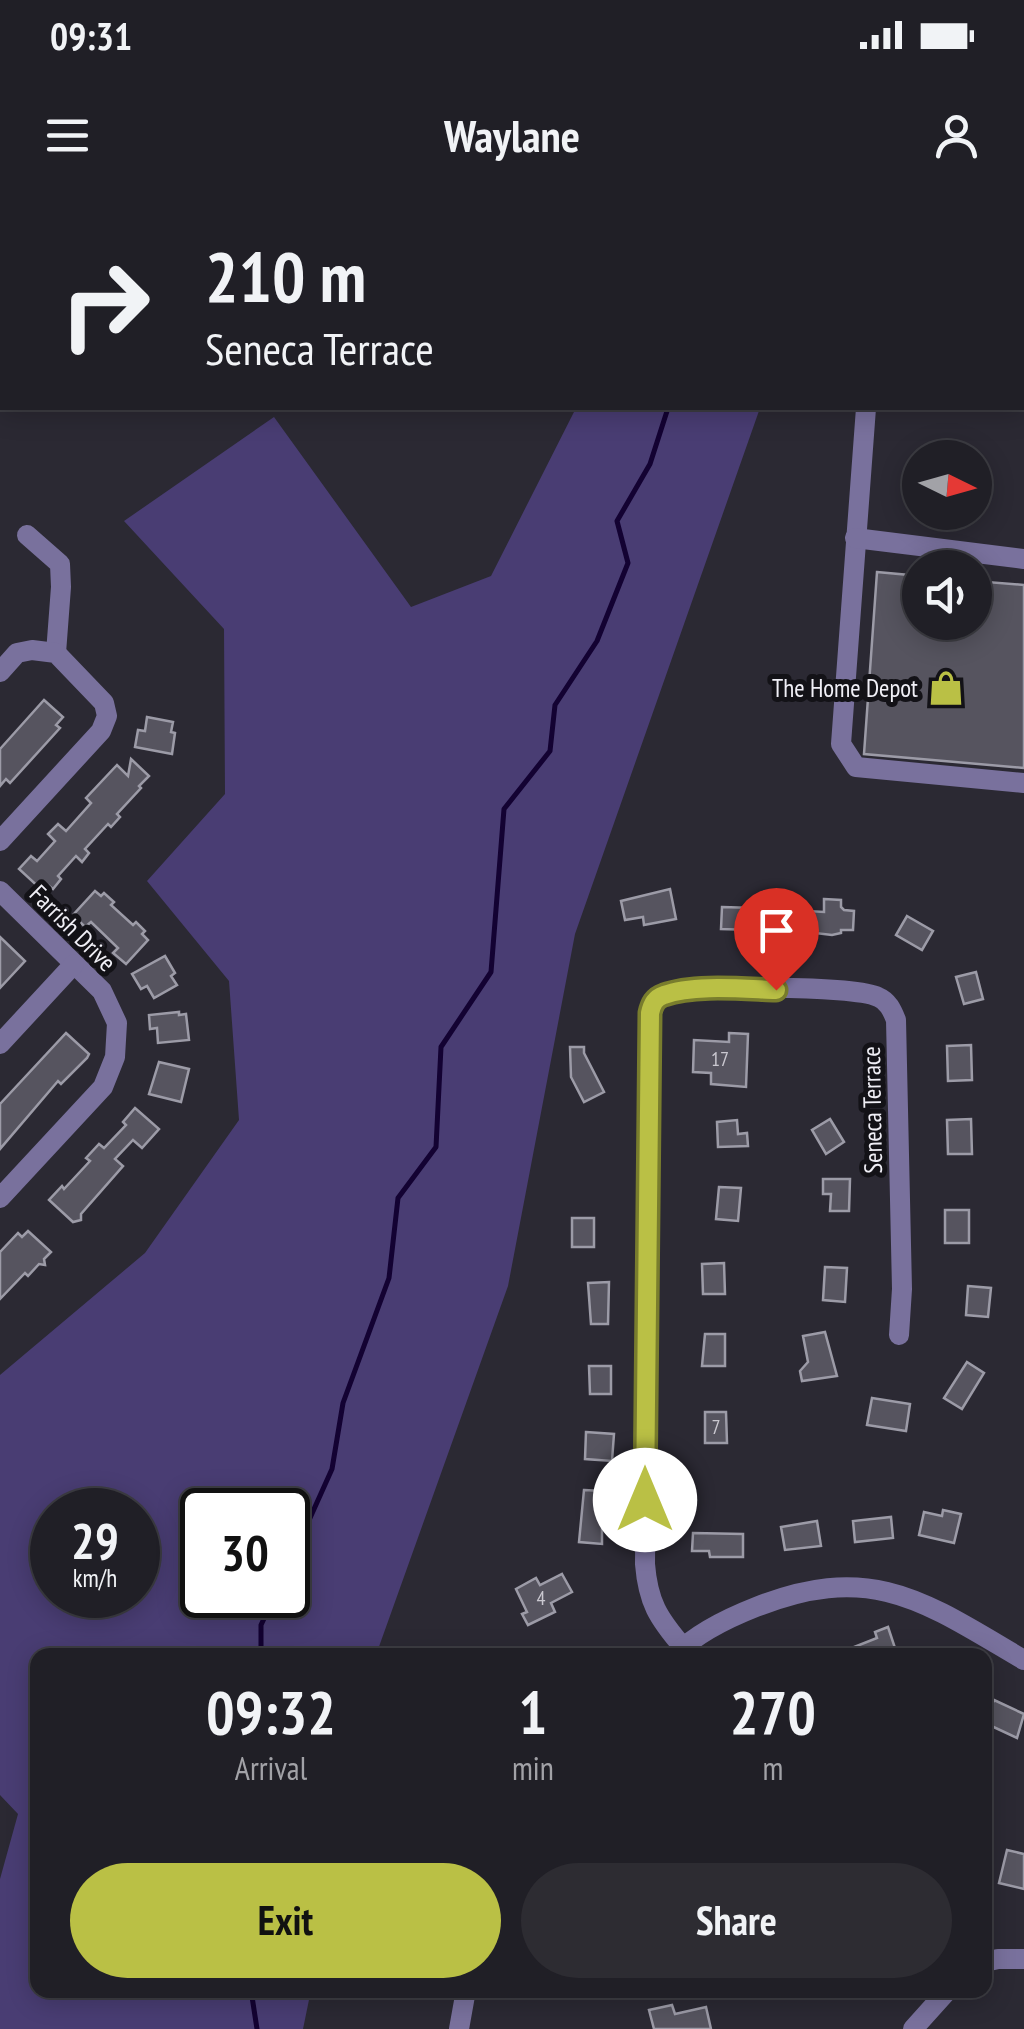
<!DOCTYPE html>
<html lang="en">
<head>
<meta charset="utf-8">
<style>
  :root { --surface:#201f26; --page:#2d2c32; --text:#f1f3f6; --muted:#a2a2a7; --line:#3d3d43; --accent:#bac045 }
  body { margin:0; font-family:"PT Sans Narrow",sans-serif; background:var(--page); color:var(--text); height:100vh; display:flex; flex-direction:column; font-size:38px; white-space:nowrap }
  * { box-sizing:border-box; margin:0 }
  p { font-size:32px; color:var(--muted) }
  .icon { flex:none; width:55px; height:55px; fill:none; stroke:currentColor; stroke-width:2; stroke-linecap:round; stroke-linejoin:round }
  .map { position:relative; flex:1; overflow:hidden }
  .sheet { position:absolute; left:30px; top:1448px; width:962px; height:350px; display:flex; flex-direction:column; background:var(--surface); border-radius:20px; box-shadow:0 5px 25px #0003,0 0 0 2px var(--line) }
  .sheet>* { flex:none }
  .banner { position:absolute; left:0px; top:0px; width:1025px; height:210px; box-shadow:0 5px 25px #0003,0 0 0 2px var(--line); background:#201f26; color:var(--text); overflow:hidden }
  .needle { width:65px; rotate:95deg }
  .buttons { position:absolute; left:902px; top:240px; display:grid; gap:20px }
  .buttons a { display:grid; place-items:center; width:90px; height:90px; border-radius:50%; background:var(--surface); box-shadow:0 5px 25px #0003,0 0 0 2px var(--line); font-size:50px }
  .speed { position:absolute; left:30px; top:1288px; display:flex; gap:20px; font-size:50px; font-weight:700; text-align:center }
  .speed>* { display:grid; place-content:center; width:130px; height:130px; border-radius:50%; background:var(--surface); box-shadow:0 5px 25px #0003,0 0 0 2px var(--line); line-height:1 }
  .speed small { font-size:25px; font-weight:400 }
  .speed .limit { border:5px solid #111; border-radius:15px; background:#fff; color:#111 }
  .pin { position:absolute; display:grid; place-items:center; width:85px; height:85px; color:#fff; margin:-102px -42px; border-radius:50% 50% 50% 0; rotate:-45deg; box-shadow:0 0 10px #0007 }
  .pin .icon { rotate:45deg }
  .me { position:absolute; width:110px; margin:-55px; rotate:0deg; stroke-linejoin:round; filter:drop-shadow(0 0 8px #0008) }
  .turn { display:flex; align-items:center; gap:35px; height:210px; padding:0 40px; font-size:45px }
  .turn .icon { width:130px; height:130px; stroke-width:2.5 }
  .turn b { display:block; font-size:70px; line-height:85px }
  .eta { display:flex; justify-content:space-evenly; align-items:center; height:170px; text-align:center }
  .eta b { font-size:60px; font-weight:700; line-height:70px }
  .primary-button { display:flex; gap:20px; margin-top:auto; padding:20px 40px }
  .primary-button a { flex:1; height:115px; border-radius:60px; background:var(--accent); color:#111; font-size:40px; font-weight:700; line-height:115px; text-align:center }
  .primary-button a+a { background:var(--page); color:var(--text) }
  .status { display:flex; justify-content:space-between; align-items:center; height:70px; padding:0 50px; background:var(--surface); direction:ltr }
  .status svg { height:28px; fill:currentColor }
  header { display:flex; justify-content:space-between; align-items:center; height:130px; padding:0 40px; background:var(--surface); font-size:45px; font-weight:700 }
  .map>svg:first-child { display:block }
  .green { fill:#493d73; fill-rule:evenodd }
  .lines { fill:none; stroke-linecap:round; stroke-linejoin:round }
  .stream { stroke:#130232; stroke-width:5 }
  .building { fill:#56545f; stroke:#9c9ba7; stroke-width:2.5 }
  .minor { stroke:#79719d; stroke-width:20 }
  .route-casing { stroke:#797d2d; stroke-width:25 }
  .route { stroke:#bac045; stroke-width:18 }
  .labels { text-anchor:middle; stroke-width:10; stroke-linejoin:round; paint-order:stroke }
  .number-label { font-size:20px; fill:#cac8d0 }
  .poi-label { font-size:25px; fill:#f0eff6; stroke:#131217; text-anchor:end }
  .street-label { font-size:25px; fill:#f0eff6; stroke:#131217 }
</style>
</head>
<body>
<div class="status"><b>09:31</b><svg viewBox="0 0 49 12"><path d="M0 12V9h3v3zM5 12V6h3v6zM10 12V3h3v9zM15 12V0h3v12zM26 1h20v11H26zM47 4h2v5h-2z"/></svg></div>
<header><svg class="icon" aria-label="menu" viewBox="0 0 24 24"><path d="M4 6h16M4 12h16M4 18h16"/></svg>Waylane<svg class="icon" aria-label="person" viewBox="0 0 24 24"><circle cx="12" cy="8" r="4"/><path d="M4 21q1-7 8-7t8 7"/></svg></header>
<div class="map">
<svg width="1024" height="1829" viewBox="0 0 1024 1829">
  <rect width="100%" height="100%" fill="#2b2933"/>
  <path class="green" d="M 576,208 L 760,208 L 575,734 L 508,1086 L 376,1455 L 38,1455 L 38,1790 L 311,1790 L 303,1829 L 0,1829 L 0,1679 L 18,1614 L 0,1595 L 0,1175 L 145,1053 L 239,920 L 229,781 L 147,681 L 225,594 L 224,429 L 124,321 L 274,217 L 411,407 L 491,376 ZM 52,1310 L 138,1310 L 138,1395 L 52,1395 ZM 202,1310 L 288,1310 L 288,1395 L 202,1395 Z"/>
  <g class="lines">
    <g class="stream">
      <polyline points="732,2 733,0"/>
      <polyline points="288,1367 332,1269 343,1203 389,1078 398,998 436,947 441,847 491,772 504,609 550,551 555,505 597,441 628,363 617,321 650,264 668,208"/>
      <polyline points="261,1455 261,1425 275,1395"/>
      <polyline points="251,1790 257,1829"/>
    </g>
  </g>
  <g class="building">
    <polygon points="877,372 920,376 920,422 975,422 975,381 1024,385 1024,568 864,554"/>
    <polygon points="44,500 63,517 56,525 60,528 10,583 6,579 0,586 0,549"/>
    <polygon points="147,517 173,522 171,532 175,533 172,554 135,547 138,530 145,531"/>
    <polygon points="131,559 149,576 139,586 141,588 117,614 120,617 111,627 108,624 85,649 89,653 82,662 76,656 58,676 61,679 53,689 49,686 44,692 19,669 31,656 37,661 55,641 48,634 58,624 66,631 91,603 86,598 117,565 128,576"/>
    <polygon points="670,689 676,719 644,725 643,717 625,720 621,701"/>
    <polygon points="95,691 101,696 104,693 114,702 111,705 133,725 136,722 145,731 142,734 148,740 126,764 113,753 118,748 91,722 85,727 73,715"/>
    <polygon points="824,699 841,700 841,707 844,710 854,711 853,730 841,730 841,733 832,735 789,730 790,710 824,712"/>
    <polygon points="722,707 754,708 753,730 721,729"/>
    <polygon points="907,716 933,731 922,750 896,735"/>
    <polygon points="0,737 25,761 0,788"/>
    <polygon points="165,756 175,773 171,776 177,785 154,798 147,786 141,789 132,774"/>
    <polygon points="976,772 983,799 964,804 956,777"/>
    <polygon points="179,812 179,815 186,814 189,840 158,843 157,828 150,829 149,815"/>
    <polygon points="66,833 89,854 87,858 61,884 58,881 0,949 0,904"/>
    <polygon points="729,833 748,834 746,887 711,884 711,873 693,872 694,840 729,842"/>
    <polygon points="971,845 972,880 948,881 947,846"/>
    <polygon points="570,847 584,847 584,853 604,892 584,902 571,877"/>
    <polygon points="159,862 189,869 181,902 149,894"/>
    <polygon points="135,908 159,929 142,948 133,940 115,959 123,966 81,1014 81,1020 73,1022 49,1000 62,986 64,989 90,961 86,958 99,944 104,948 126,925 123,922"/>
    <polygon points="830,919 844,942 826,954 812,930"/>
    <polygon points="971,919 972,954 948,954 947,920"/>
    <polygon points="737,920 738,934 747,933 748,946 718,947 717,922"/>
    <polygon points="823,979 850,979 849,1011 830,1011 831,994 823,994"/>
    <polygon points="719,987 741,988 738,1021 716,1019"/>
    <rect x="945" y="1010" width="24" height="33"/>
    <rect x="572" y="1018" width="22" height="29"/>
    <polygon points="28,1031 51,1052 44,1059 45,1065 39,1064 28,1076 25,1073 0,1099 0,1052 18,1033 22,1037"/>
    <polygon points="724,1063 725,1094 703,1094 702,1064"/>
    <polygon points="825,1067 847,1068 845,1102 823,1100"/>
    <polygon points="609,1082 608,1124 591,1124 588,1083"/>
    <polygon points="968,1086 991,1088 988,1117 966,1115"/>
    <polygon points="825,1132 837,1176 802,1181 800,1171 808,1162 803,1136"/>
    <polygon points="705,1134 725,1134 725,1166 702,1166"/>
    <polygon points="967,1162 984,1173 962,1209 944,1198"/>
    <polygon points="589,1166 611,1166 611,1194 590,1194"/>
    <polygon points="872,1198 910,1204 906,1231 867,1225"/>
    <polygon points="705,1212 726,1212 727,1243 705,1243"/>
    <polygon points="586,1232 614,1234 612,1261 585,1259"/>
    <polygon points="584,1290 602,1291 602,1344 579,1342"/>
    <polygon points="943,1310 961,1314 954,1343 919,1335 924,1312 942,1316"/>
    <polygon points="891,1317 893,1338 855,1342 853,1321"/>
    <polygon points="817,1321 821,1346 785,1350 781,1327"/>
    <polygon points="693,1333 743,1334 743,1357 710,1357 709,1351 692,1351"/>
    <polygon points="562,1374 572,1392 551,1403 555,1412 528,1425 522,1414 527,1412 516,1389 536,1378 540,1385"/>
    <polygon points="888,1427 896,1451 885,1455 834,1455 877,1438 875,1432"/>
    <polygon points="994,1500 1024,1514 1017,1538 985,1523"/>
    <polygon points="1007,1650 1024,1654 1024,1689 999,1683"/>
    <polygon points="672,1805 675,1814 706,1807 711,1829 654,1829 649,1810"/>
  </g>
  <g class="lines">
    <g class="minor">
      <polyline points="1022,58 1024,58"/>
      <polyline points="866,208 841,544 856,567 1024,583"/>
      <polyline points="27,335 60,364 61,387 56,453"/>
      <polyline points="855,338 1024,359"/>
      <polyline points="0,472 17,453 32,450 56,453 104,503 107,516 101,531 0,641"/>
      <polyline points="0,691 102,791 117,823 115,857 103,887 0,998"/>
      <polyline points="0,844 74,764"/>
      <path d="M 683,1447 C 658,1418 648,1402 645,1364 L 649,813 C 652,805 655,799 663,795 C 688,785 854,785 878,797 C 888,801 892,810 896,820 L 902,1089 L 899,1135"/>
      <path d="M 676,1454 C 698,1432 728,1418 756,1407 C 873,1361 925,1402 1024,1460"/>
      <polyline points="985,1762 998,1759 1024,1759"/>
      <polyline points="459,1829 466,1790"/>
      <polyline points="913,1829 948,1790"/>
    </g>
  </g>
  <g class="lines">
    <defs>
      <path id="route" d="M 645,1300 L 650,813 C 652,804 655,798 664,795 C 693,784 745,789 776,790"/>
    </defs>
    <use href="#route" class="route-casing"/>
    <use href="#route" class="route"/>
  </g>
  <defs>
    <symbol id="shop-bare" viewBox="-9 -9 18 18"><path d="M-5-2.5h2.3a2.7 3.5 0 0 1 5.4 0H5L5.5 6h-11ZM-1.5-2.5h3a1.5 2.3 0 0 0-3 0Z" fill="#bac045" stroke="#131217" stroke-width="2.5" paint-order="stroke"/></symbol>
  </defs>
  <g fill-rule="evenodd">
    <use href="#shop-bare" x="921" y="463" width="50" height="50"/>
  </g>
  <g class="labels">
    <g class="number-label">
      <text x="720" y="866">17</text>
      <text x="716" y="1234">7</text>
      <text x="541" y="1405">4</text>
    </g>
    <g class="poi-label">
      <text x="918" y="497">The Home Depot</text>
    </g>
    <g class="street-label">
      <text transform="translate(73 728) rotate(45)" y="9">Farrish Drive</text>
      <text transform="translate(872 910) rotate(-91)" y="9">Seneca Terrace</text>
    </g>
  </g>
</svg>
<div class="buttons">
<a><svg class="needle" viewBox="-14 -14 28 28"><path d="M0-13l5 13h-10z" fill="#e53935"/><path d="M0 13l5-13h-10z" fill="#a2a2a7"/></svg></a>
<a><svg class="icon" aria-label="sound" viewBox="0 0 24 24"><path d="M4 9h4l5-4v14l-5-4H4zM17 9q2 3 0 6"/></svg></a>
</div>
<div class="speed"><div>29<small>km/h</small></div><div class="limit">30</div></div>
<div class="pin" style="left:776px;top:790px;background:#d93025"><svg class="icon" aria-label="arrive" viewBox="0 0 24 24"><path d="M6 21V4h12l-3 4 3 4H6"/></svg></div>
<svg class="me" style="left:645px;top:1300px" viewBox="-20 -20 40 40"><circle r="19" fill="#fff"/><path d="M0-13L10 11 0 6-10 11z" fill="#bac045"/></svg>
<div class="banner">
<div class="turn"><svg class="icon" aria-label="right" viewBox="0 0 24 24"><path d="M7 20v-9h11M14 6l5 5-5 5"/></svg><div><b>210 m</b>Seneca Terrace</div></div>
</div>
<section class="sheet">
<div class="eta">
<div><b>09:32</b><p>Arrival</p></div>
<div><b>1</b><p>min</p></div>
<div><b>270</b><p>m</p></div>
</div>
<div class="primary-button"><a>Exit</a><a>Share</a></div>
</section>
</div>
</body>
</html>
